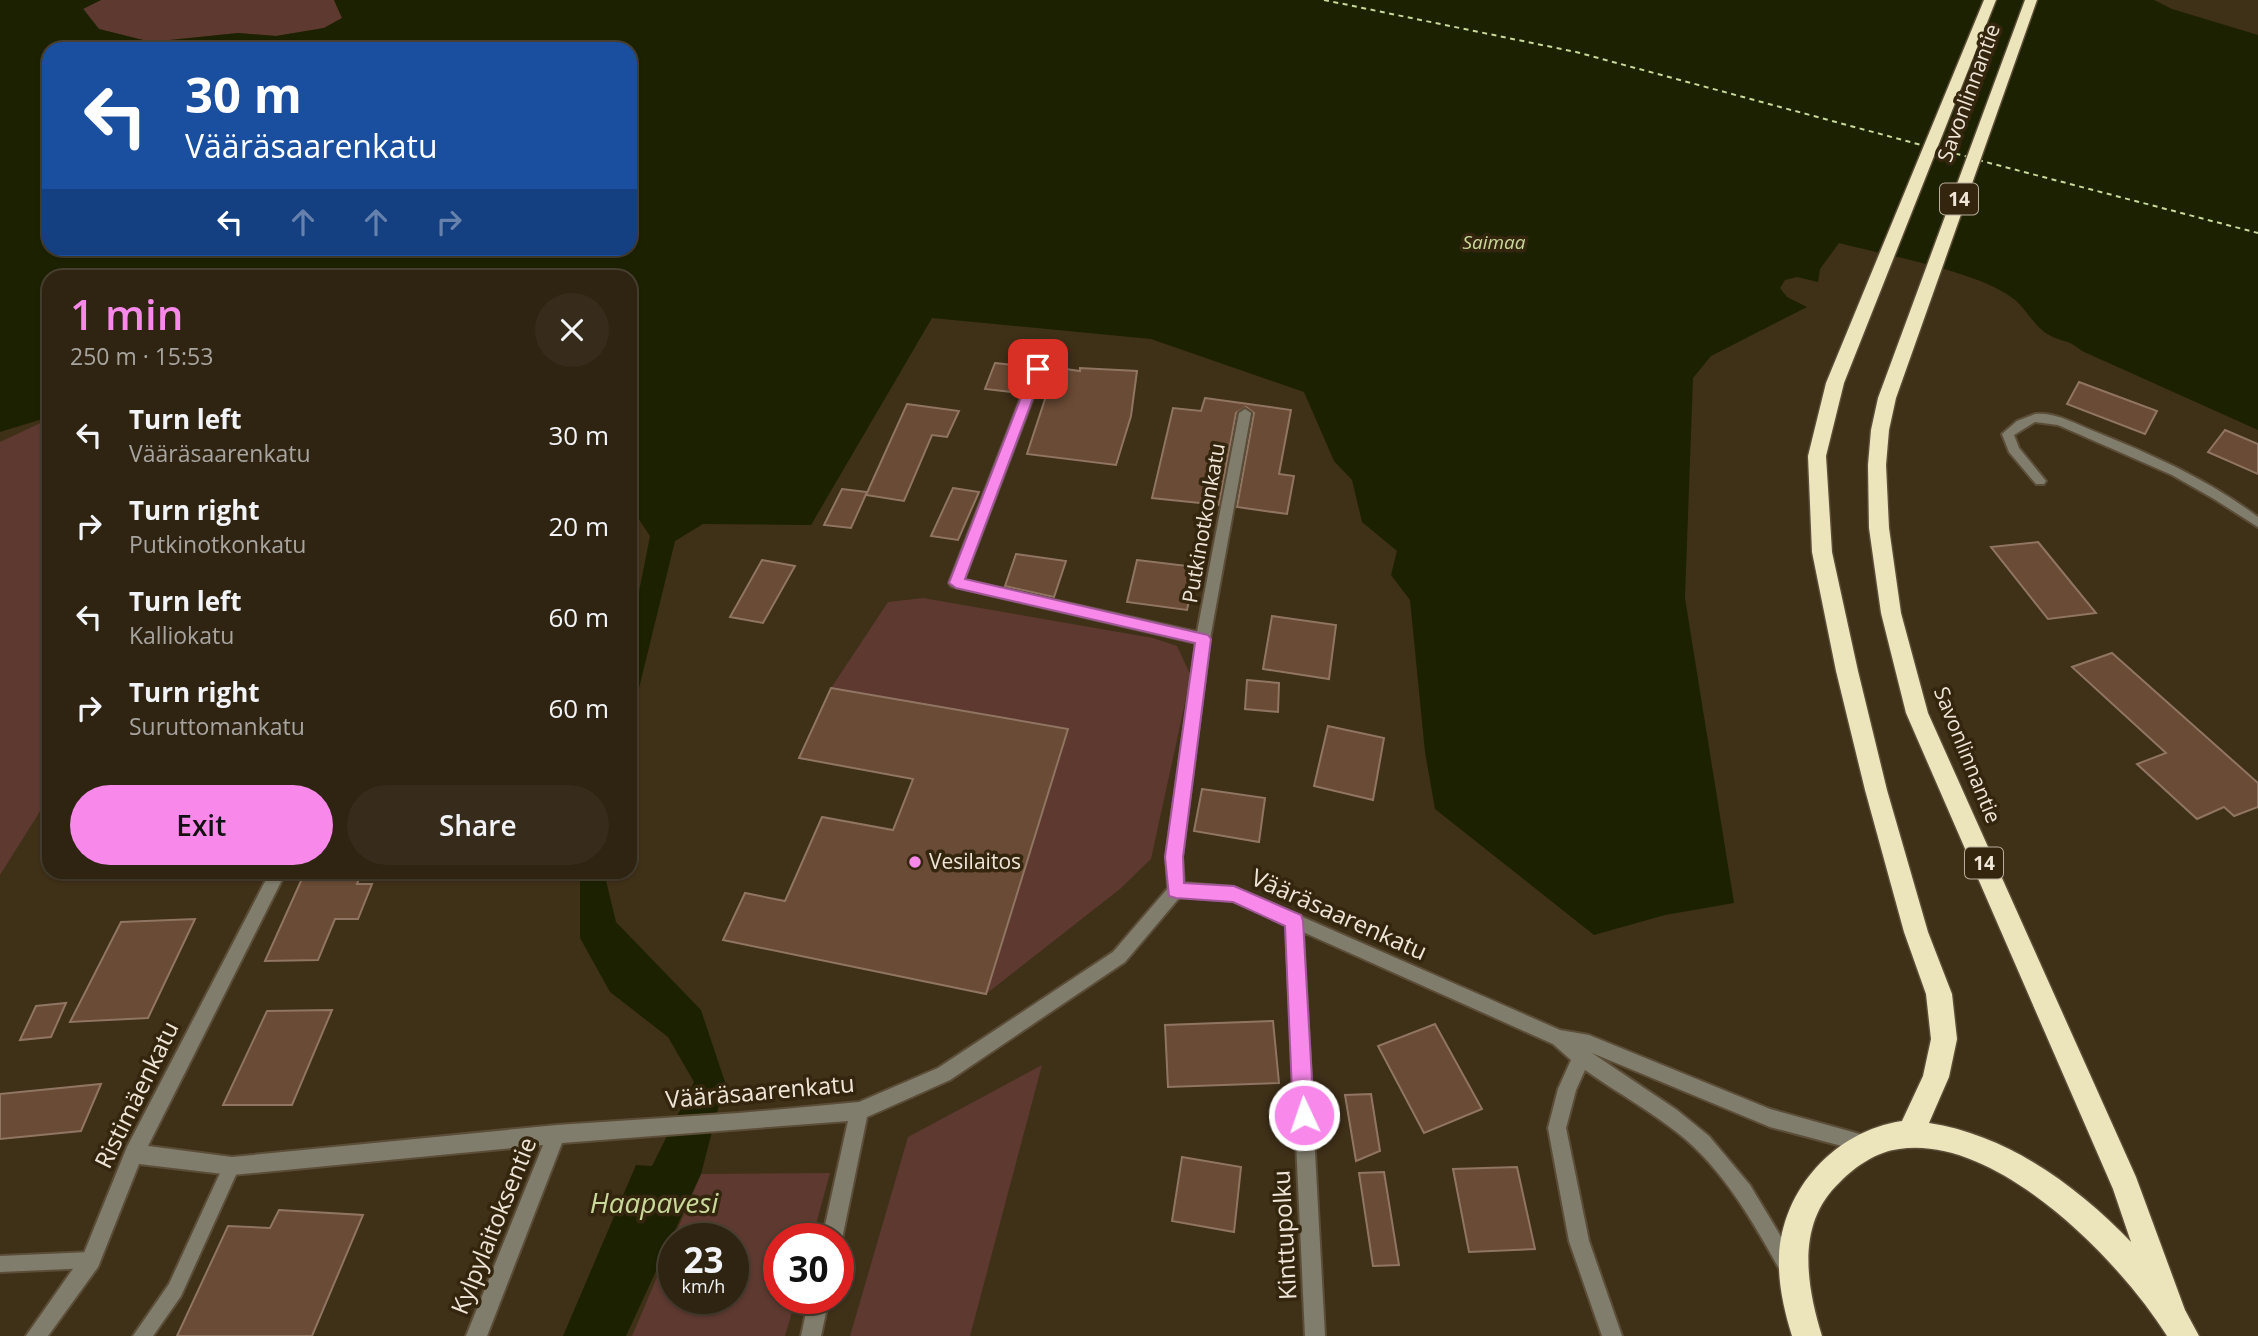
<!DOCTYPE html>
<html lang="en">
<head>
<meta charset="utf-8">
<style>
  :root { --surface:#2f2412; --page:#372c1b; --text:#f1f3f6; --muted:#a7a49f; --line:#4a4132; --accent:#f888ea }
  body { margin:0; font-family:"Open Sans",sans-serif; background:var(--page); color:var(--text); height:100vh; display:flex; flex-direction:column; font-size:26px; white-space:nowrap }
  * { box-sizing:border-box; margin:0 }
  p { font-size:23px; color:var(--muted) }
  .icon { flex:none; width:38px; height:38px; fill:none; stroke:currentColor; stroke-width:2; stroke-linecap:round; stroke-linejoin:round }
  .map { position:relative; flex:1; overflow:hidden }
  .drawer { position:absolute; left:42px; top:270px; width:595px; height:609px; display:flex; flex-direction:column; background:var(--surface); border-radius:21px; box-shadow:0 2px 5px #0004,0 0 0 2px var(--line) }
  .drawer>* { flex:none }
  .hud { position:absolute; left:42px; top:42px; width:595px; height:214px; border-radius:21px; box-shadow:0 2px 5px #0004,0 0 0 2px var(--line); background:#1a4fa0; color:#fff; overflow:hidden }
  .speed { position:absolute; left:658px; top:1223px; display:flex; gap:14px; font-size:35px; font-weight:700; text-align:center }
  .speed>* { display:grid; place-content:center; width:91px; height:91px; border-radius:50%; background:var(--surface); box-shadow:0 2px 5px #0004,0 0 0 2px var(--line); line-height:1 }
  .speed small { font-size:18px; font-weight:400 }
  .speed .limit { border:10px solid #d22; background:#fff; color:#111 }
  .pin { position:absolute; display:grid; place-items:center; width:60px; height:60px; color:#fff; margin:-30px; border-radius:14px; box-shadow:0 4px 10px #0006 }
  .me { position:absolute; width:77px; margin:-38px; rotate:357deg; stroke-linejoin:round; filter:drop-shadow(0 0 5px #0008) }
  .turn { display:flex; align-items:center; gap:24px; height:147px; padding:0 28px; font-size:32px }
  .turn .icon { width:91px; height:91px; stroke-width:2.5 }
  .turn b { display:block; font-size:49px; line-height:60px }
  .lanes { display:flex; align-items:center; height:66px; padding:0 28px; background:#0003; justify-content:center; gap:35px; direction:ltr }
  .lanes .off { opacity:.35 }
  .round { display:grid; place-items:center; flex:none; width:74px; height:74px; border-radius:37px; background:var(--page) }
  .overview { display:flex; align-items:center; justify-content:space-between; height:119px; padding:0 28px }
  h1 { font-size:42px; font-weight:600; line-height:52px; color:var(--accent) }
  .button { display:flex; gap:14px; margin-top:auto; padding:14px 28px }
  .button a { flex:1; height:80px; border-radius:42px; background:var(--accent); color:#111; font-size:28px; font-weight:600; line-height:80px; text-align:center }
  .button a+a { background:var(--page); color:var(--text) }
  ul { padding:0; list-style:none }
  li { display:flex; align-items:center; gap:21px; height:91px; padding:0 28px }
  li div { flex:1 }
  li b { display:block; font-size:26px }
  li em { font-style:normal }
  .map>svg:first-child { display:block }
  .green { fill:#5d3930; fill-rule:evenodd }
  .water { fill:#1c2201; fill-rule:evenodd }
  .lines { fill:none; stroke-linecap:round; stroke-linejoin:round }
  .ferry { stroke:#c9d99a; stroke-width:2; stroke-dasharray:5 4.5; stroke-linecap:butt }
  .building { fill:#6a4b35; stroke:#907563; stroke-width:2 }
  .lane-casing { stroke:#5b4d37; stroke-width:4 }
  .street-casing { stroke:#5b4d37; stroke-width:4 }
  .highway-casing { stroke:#5b4d37; stroke-width:3 }
  .lane { fill:#807d6c; fill-rule:evenodd }
  .street { fill:#807d6c; fill-rule:evenodd }
  .highway { fill:#ece4bb; fill-rule:evenodd }
  .route { fill:#f888ea; stroke:#a15898; stroke-width:2 }
  .poi-dot { fill:#f888ea; stroke:#34260e; stroke-width:2.5 }
  .labels { text-anchor:middle; stroke-width:7; stroke-linejoin:round; paint-order:stroke }
  .shield { fill:#34260e; stroke:#b8ac9b; stroke-width:2 }
  .shield-label { font-size:19px; font-weight:bold; fill:#f0e6d8 }
  .far-water-label { font-size:19px; font-style:italic; fill:#c9d99a; stroke:#34260e }
  .street-label { font-size:21px; fill:#f0e6d8; stroke:#34260e }
  .poi-label { font-size:21px; fill:#f0e6d8; stroke:#34260e; text-anchor:start }
  .near-street-label { font-size:24px; fill:#f0e6d8; stroke:#34260e }
  .near-water-label { font-size:28px; font-style:italic; fill:#c9d99a; stroke:#34260e }
</style>
</head>
<body>
<div class="map">
<svg width="2258" height="1336" viewBox="0 0 2258 1336">
  <rect width="100%" height="100%" fill="#3f3018"/>
  <g class="green">
    <polygon points="101,0 334,0 342,18 324,28 276,36 238,33 151,42 99,29 83,8"/>
    <polygon points="49,419 49,797 0,875 0,442"/>
    <polygon points="923,598 1153,638 1177,646 1191,676 1151,859 1120,889 986,994 1068,730 831,688 888,602"/>
    <polygon points="1042,1065 970,1336 850,1336 908,1137"/>
    <path d="M 830,1173 L 812,1239 L 779,1239 L 779,1298 L 796,1299 L 785,1336 L 632,1336 L 701,1174 ZM 733,1239 L 733,1298 L 674,1298 L 674,1239 Z"/>
  </g>
  <g class="water">
    <path d="M 0,0 L 101,0 L 83,9 L 99,29 L 151,42 L 238,33 L 276,36 L 324,28 L 342,18 L 334,0 L 2154,0 L 2172,9 L 2258,35 L 2258,430 L 2082,351 C 2067,338 2063,343 2049,335 C 2032,325 2026,307 2011,297 C 1976,271 1884,255 1839,243 L 1820,269 L 1818,282 L 1797,277 L 1785,280 L 1780,288 L 1787,297 L 1807,307 L 1711,356 L 1693,378 L 1685,598 L 1734,903 L 1665,915 L 1594,935 L 1435,809 L 1425,752 L 1410,600 L 1391,575 L 1397,551 L 1362,522 L 1352,480 L 1334,461 L 1304,392 L 1151,339 L 932,318 L 811,525 L 703,524 L 675,541 L 630,725 L 630,637 L 650,536 L 630,506 L 630,276 L 49,276 L 49,417 L 0,432 ZM 49,49 L 630,49 L 630,248 L 49,248 Z"/>
    <polygon points="580,872 604,872 616,922 701,1010 725,1082 701,1174 626,1336 563,1336 636,1165 652,1166 694,1082 668,1037 610,992 580,938"/>
  </g>
  <g class="lines">
    <g class="ferry">
      <polyline points="1324,0 1576,52 1925,146"/>
      <polyline points="1937,149 1969,157"/>
      <polyline points="1978,160 2258,233"/>
    </g>
  </g>
  <g class="building">
    <polygon points="995,363 1031,367 1020,393 985,389"/>
    <polygon points="1051,367 1080,371 1080,368 1137,371 1131,416 1116,465 1027,454 1046,396 1037,395 1046,368"/>
    <polygon points="2079,382 2157,411 2145,434 2067,404"/>
    <polygon points="1205,398 1291,410 1279,474 1294,476 1287,514 1237,507 1254,413 1246,407 1236,413 1219,505 1152,498 1173,408 1201,411"/>
    <polygon points="907,404 959,411 947,437 932,435 904,501 866,495"/>
    <polygon points="2225,430 2258,444 2258,474 2208,452"/>
    <polygon points="953,488 979,492 958,540 931,536"/>
    <polygon points="842,489 867,492 851,528 824,525"/>
    <polygon points="2038,542 2096,613 2048,619 1991,547"/>
    <polygon points="1016,554 1066,561 1054,597 1005,586"/>
    <polygon points="762,560 795,566 763,623 730,617"/>
    <polygon points="1137,560 1196,567 1187,610 1127,602"/>
    <polygon points="1272,616 1336,625 1329,679 1263,669"/>
    <polygon points="2112,653 2258,783 2258,807 2234,816 2224,807 2197,819 2137,764 2166,753 2072,667"/>
    <polygon points="1247,680 1279,683 1278,712 1245,709"/>
    <polygon points="831,688 1068,729 986,994 723,940 745,893 785,901 822,817 893,830 913,779 799,758"/>
    <polygon points="1328,726 1384,738 1373,800 1314,786"/>
    <polygon points="1202,789 1265,798 1259,842 1194,831"/>
    <polygon points="305,872 362,872 357,884 372,884 358,919 335,919 318,960 265,961"/>
    <polygon points="195,919 148,1018 70,1022 121,922"/>
    <polygon points="66,1003 51,1037 20,1040 36,1006"/>
    <polygon points="332,1010 292,1105 223,1105 267,1011"/>
    <polygon points="1273,1021 1279,1083 1168,1087 1165,1025"/>
    <polygon points="1435,1024 1482,1109 1424,1133 1378,1046"/>
    <polygon points="101,1084 81,1131 0,1139 0,1094"/>
    <polygon points="1371,1094 1380,1151 1356,1161 1345,1095"/>
    <polygon points="1182,1157 1241,1167 1234,1232 1172,1221"/>
    <polygon points="1517,1167 1535,1249 1469,1252 1453,1169"/>
    <polygon points="1384,1172 1399,1265 1373,1266 1359,1173"/>
    <polygon points="279,1210 363,1215 312,1336 177,1336 228,1226 270,1228"/>
  </g>
  <g class="lines">
    <defs>
      <g id="lane">
        <polygon points="232,1158 238,1160 240,1166 181,1296 153,1336 133,1336 169,1284 226,1160"/>
        <polygon points="91,1252 97,1254 99,1260 97,1266 91,1268 0,1272 0,1256"/>
      </g>
      <g id="street">
        <path d="M 1038,365 L 1044,369 L 964,580 L 1197,632 L 1239,413 L 1245,409 L 1251,413 L 1210,639 L 1182,857 L 1184,883 L 1234,887 L 1560,1030 L 1589,1035 L 1770,1109 L 1874,1138 L 1877,1144 L 1874,1150 L 1868,1153 L 1770,1127 L 1592,1053 L 1677,1110 L 1709,1136 L 1750,1185 L 1798,1265 L 1795,1272 L 1788,1275 L 1781,1272 C 1753,1222 1724,1170 1679,1134 C 1649,1110 1616,1092 1585,1070 L 1576,1090 L 1566,1128 L 1589,1241 L 1622,1336 L 1602,1336 L 1569,1241 L 1548,1128 L 1558,1089 L 1571,1060 L 1553,1044 L 1303,932 L 1325,1336 L 1305,1336 L 1286,925 L 1233,901 L 1180,897 L 1125,962 L 950,1080 L 867,1117 L 842,1239 L 838,1246 L 838,1239 L 822,1239 L 848,1121 L 562,1143 L 487,1336 L 466,1336 L 543,1145 L 232,1175 L 139,1164 L 98,1267 L 48,1336 L 26,1336 L 84,1253 L 127,1147 L 270,872 L 286,872 L 148,1146 L 232,1157 L 557,1125 L 739,1113 L 859,1102 L 938,1068 L 1113,952 L 1168,888 L 1166,857 L 1196,643 L 951,586 L 949,583 L 1032,369 Z"/>
        <path d="M 2035,414 C 2057,412 2077,425 2096,432 C 2153,455 2209,480 2258,517 L 2258,527 L 2214,499 L 2172,475 L 2058,425 L 2035,422 L 2014,435 L 2019,448 L 2046,481 L 2044,484 L 2036,484 L 2009,452 L 2002,434 L 2017,421 Z"/>
        <polygon points="809,1298 829,1298 821,1336 801,1336"/>
      </g>
      <path id="highway" d="M 1984,0 L 1996,0 L 1844,383 L 1826,456 L 1832,552 L 1858,671 L 1887,790 L 1928,932 L 1952,994 L 1957,1039 L 1949,1077 L 1929,1123 C 2008,1135 2077,1186 2131,1242 L 2113,1189 L 1906,713 L 1881,613 L 1869,528 L 1868,465 L 1871,430 L 1878,398 L 2025,0 L 2037,0 L 1896,398 L 1889,430 L 1886,465 L 1889,528 L 1901,613 L 1928,713 L 2136,1177 L 2185,1310 L 2199,1336 L 2167,1336 C 2120,1261 1997,1134 1899,1149 C 1876,1152 1856,1166 1840,1182 C 1796,1223 1806,1284 1822,1336 L 1792,1336 C 1784,1310 1778,1284 1779,1257 C 1782,1189 1835,1131 1902,1121 L 1923,1076 L 1931,1039 L 1926,994 L 1904,932 L 1865,790 L 1836,671 L 1812,552 L 1808,456 L 1826,383 Z"/>
    </defs>
    <use href="#lane" class="lane-casing"/>
    <use href="#street" class="street-casing"/>
    <use href="#highway" class="highway-casing"/>
    <use href="#lane" class="lane"/>
    <use href="#street" class="street"/>
    <use href="#highway" class="highway"/>
  </g>
  <polygon class="route" points="1038,365 1044,369 965,579 1208,635 1211,639 1183,857 1184,883 1234,886 1301,915 1303,921 1314,1115 1311,1122 1304,1125 1296,1122 1293,1115 1285,926 1233,902 1176,898 1169,896 1165,857 1195,643 956,588 949,583 1032,369"/>
  <circle class="poi-dot" cx="915" cy="862" r="7"/>
  <g class="labels">
    <g class="shield">
      <rect x="1940" y="183.5" width="38" height="31" rx="5"/>
      <rect x="1965" y="847.5" width="38" height="31" rx="5"/>
    </g>
    <g class="shield-label">
      <text x="1959" y="206">14</text>
      <text x="1984" y="870">14</text>
    </g>
    <g class="far-water-label">
      <text x="1494" y="249">Saimaa</text>
    </g>
    <g class="street-label">
      <text transform="translate(1969 93) rotate(-70)" y="7">Savonlinnantie</text>
      <text transform="translate(1204 523) rotate(-80)" y="7">Putkinotkonkatu</text>
      <text transform="translate(1967 755) rotate(68)" y="7">Savonlinnantie</text>
    </g>
    <g class="poi-label">
      <text x="929" y="869">Vesilaitos</text>
    </g>
    <g class="near-street-label">
      <text transform="translate(1339 915) rotate(24)" y="8">Vääräsaarenkatu</text>
      <text transform="translate(760 1092) rotate(-5)" y="8">Vääräsaarenkatu</text>
      <text transform="translate(137 1095) rotate(-64)" y="8">Ristimäenkatu</text>
      <text transform="translate(494 1226) rotate(-68)" y="8">Kylpylaitoksentie</text>
      <text transform="translate(1285 1235) rotate(-93)" y="8">Kinttupolku</text>
    </g>
    <g class="near-water-label">
      <text x="654" y="1213">Haapavesi</text>
    </g>
  </g>
</svg>
<div class="speed"><div>23<small>km/h</small></div><div class="limit">30</div></div>
<div class="pin" style="left:1038px;top:369px;background:#d93025"><svg class="icon" aria-label="arrive" viewBox="0 0 24 24"><path d="M6 21V4h12l-3 4 3 4H6"/></svg></div>
<svg class="me" style="left:1304px;top:1115px" viewBox="-20 -20 40 40"><circle r="17" fill="#f888ea" stroke="#fff" stroke-width="3"/><path d="M0-11L8 9 0 5-8 9z" fill="#fff"/></svg>
<div class="hud">
<div class="turn"><svg class="icon" aria-label="left" viewBox="0 0 24 24"><path d="M17 20v-9H6M10 6l-5 5 5 5"/></svg><div><b>30 m</b>Vääräsaarenkatu</div></div>
<div class="lanes"><svg class="icon" aria-label="left" viewBox="0 0 24 24"><path d="M17 20v-9H6M10 6l-5 5 5 5"/></svg><svg class="icon off" aria-label="ahead" viewBox="0 0 24 24"><path d="M12 20V5M6 11l6-6 6 6"/></svg><svg class="icon off" aria-label="ahead" viewBox="0 0 24 24"><path d="M12 20V5M6 11l6-6 6 6"/></svg><svg class="icon off" aria-label="right" viewBox="0 0 24 24"><path d="M7 20v-9h11M14 6l5 5-5 5"/></svg></div>
</div>
<section class="drawer">
<div class="overview"><div><h1>1 min</h1><p>250 m · 15:53</p></div><a class="round"><svg class="icon" aria-label="close" viewBox="0 0 24 24"><path d="M6 6l12 12M18 6L6 18"/></svg></a></div>
<ul>
<li><svg class="icon" aria-label="left" viewBox="0 0 24 24"><path d="M17 20v-9H6M10 6l-5 5 5 5"/></svg><div><b>Turn left</b><p>Vääräsaarenkatu</p></div><em>30 m</em></li>
<li><svg class="icon" aria-label="right" viewBox="0 0 24 24"><path d="M7 20v-9h11M14 6l5 5-5 5"/></svg><div><b>Turn right</b><p>Putkinotkonkatu</p></div><em>20 m</em></li>
<li><svg class="icon" aria-label="left" viewBox="0 0 24 24"><path d="M17 20v-9H6M10 6l-5 5 5 5"/></svg><div><b>Turn left</b><p>Kalliokatu</p></div><em>60 m</em></li>
<li><svg class="icon" aria-label="right" viewBox="0 0 24 24"><path d="M7 20v-9h11M14 6l5 5-5 5"/></svg><div><b>Turn right</b><p>Suruttomankatu</p></div><em>60 m</em></li>
</ul>
<div class="button"><a>Exit</a><a>Share</a></div>
</section>
</div>
</body>
</html>
